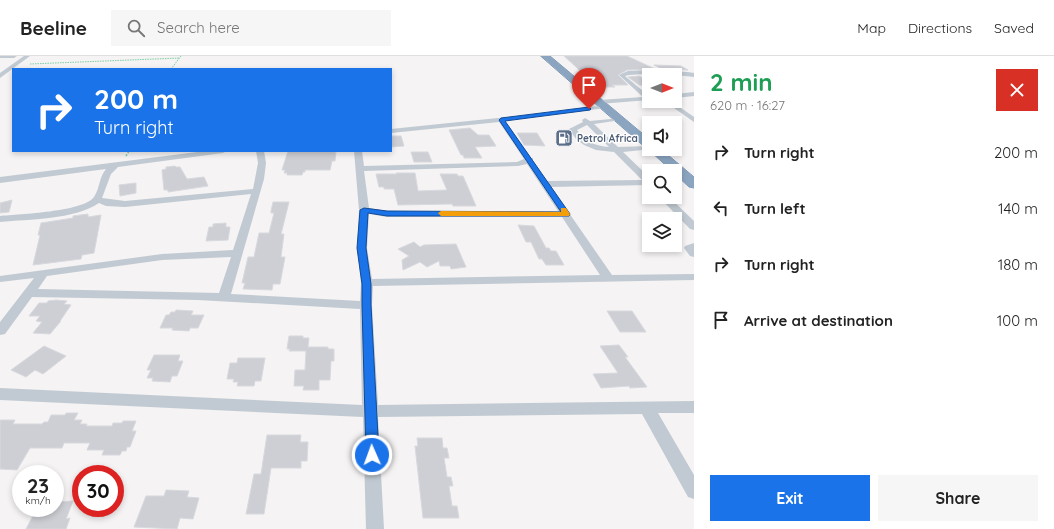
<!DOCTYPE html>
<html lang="en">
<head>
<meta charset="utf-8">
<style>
  :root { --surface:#fff; --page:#f6f6f6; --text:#222; --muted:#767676; --line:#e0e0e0; --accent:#1a73e8 }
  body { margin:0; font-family:Quicksand,sans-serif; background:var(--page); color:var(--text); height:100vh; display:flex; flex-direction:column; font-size:15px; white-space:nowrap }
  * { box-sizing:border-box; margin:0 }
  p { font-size:13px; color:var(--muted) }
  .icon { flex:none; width:22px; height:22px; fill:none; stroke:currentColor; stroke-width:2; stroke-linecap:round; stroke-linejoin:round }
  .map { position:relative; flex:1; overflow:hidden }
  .details { display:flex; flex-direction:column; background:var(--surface); width:360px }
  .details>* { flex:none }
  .hud { position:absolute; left:12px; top:12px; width:380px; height:84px; border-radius:0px; box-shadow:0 2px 6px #0003; background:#1a73e8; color:#fff; overflow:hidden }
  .needle { width:26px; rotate:90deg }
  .controls { position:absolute; left:642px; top:12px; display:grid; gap:8px }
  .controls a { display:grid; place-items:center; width:40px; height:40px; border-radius:0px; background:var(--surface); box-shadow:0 2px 6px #0003; font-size:20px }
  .speed { position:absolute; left:12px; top:409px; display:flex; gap:8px; font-size:20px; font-weight:700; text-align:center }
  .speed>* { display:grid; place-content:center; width:52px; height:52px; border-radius:50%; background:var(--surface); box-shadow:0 2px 6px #0003; line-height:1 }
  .speed small { font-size:10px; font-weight:400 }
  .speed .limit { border:6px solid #d22; background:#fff; color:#111 }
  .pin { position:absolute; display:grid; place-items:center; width:34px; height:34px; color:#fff; margin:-41px -17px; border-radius:50% 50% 50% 0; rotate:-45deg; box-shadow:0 0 4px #0007 }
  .pin .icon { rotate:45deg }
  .me { position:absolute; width:44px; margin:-22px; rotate:358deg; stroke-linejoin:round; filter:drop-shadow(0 0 3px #0008) }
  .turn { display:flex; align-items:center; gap:14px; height:84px; padding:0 16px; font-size:18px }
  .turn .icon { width:52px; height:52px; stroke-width:2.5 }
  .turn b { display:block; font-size:28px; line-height:34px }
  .round { display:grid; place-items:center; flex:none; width:42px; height:42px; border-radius:0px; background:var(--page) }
  .head { display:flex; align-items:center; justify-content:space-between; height:68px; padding:0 16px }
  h1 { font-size:24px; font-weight:800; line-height:30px; color:#1e9e55 }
  .action { display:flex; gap:8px; margin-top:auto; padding:8px 16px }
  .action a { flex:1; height:46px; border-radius:0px; background:var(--accent); color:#fff; font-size:16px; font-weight:800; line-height:46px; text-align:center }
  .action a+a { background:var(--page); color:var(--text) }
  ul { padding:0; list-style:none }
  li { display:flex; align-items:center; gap:12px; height:56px; padding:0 16px }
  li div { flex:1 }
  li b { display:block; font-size:15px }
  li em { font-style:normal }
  header { display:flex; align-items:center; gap:24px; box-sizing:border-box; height:56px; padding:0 20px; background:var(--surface); border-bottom:1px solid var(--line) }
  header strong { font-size:19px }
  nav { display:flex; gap:22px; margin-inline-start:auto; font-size:14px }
  .search { width:280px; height:36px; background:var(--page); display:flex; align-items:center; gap:10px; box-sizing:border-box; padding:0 14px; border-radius:0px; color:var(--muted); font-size:15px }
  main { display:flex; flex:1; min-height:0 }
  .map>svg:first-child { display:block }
  .building { fill:#cdcfd5; stroke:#d7d9de }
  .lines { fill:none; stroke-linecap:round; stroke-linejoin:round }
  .highway-casing { stroke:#7690ad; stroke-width:1 }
  .path-far1 { stroke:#7ad0a6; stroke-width:1; stroke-dasharray:1.5 1; stroke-linecap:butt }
  .path { stroke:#7ad0a6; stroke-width:1.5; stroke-dasharray:2 1.5; stroke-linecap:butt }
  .minor { fill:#c1cad2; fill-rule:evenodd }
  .highway { fill:#8ba5c1; fill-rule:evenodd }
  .route { fill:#1a73e8; stroke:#114b97 }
  .slow { fill:#f59e0b }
  .labels { text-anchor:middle; stroke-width:3; stroke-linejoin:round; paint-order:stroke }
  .far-service-label { font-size:10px; font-weight:bold; fill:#4e5e75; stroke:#fff; text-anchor:start }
</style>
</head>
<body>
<header>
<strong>Beeline</strong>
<div class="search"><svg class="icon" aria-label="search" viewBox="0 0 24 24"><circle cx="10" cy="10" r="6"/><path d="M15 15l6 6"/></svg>Search here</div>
<nav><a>Map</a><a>Directions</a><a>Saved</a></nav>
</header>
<main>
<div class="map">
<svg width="694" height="473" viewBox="0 0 694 473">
  <rect width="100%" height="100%" fill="#f5f3f3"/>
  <g class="building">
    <polygon points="564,0 627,0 655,13 627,14 618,19 628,29 612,29 615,31 598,31"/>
    <polygon points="654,9 681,10 688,14 662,13"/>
    <polygon points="639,20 649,26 649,30 639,29 628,21"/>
    <polygon points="470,72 478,79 489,79 496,90 475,91 482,102 464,102 463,99 461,99 449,74"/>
    <polygon points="517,77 537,77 545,90 524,89"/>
    <polygon points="391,80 401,80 404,90 391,91"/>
    <polygon points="288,95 336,95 335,105 332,105 330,114 305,114 305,116 303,116 302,119 287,119 287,117 284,117 285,114 282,114"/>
    <polygon points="411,96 428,96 432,106 414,106"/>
    <polygon points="175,110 176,111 180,111 187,123 204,121 208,130 168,136 168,134 164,134 162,114 166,113 166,111"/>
    <polygon points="396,117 415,117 418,135 447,134 440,118 457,118 458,120 463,120 476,150 453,150 452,148 398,149 394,133 384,133 384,131 379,131 376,118 397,118"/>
    <polygon points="136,127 136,137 120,140 119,129"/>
    <polygon points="12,144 9,156 0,157 0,147"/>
    <polygon points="273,146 289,146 281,178 284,178 281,201 285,201 280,228 273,228 272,234 243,233 245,227 242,227 248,201 254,201 259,177 269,177 274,157 271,157 271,155"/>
    <polygon points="88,158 88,161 101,159 94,197 82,199 81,203 33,209 40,179 38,179 41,167 73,162 73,160"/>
    <polygon points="226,167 226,171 230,171 228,184 206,185 209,171 213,171 213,168"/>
    <polygon points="518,169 534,170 546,192 549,192 551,195 556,195 564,209 546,209 542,203 539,203 531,186 526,186"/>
    <polygon points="414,186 420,191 424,189 456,188 466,211 451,213 450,210 440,210 439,205 427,211 420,206 403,214 402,204 409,200 398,193"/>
    <polygon points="56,244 67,245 64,248 71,249 60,265 61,265 50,278 33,277 42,266 36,265 40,260 29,260 39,247 47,247 48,245"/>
    <polygon points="176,254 193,255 191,259 204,259 198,272 190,272 189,275 172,274 173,272 160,272 166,259 169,259 171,256 175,256"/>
    <polygon points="607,255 632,255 646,276 620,276"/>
    <polygon points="289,280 303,280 303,282 309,282 308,291 328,291 328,293 334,293 334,305 331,305 330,324 319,324 319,334 303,334 304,330 294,330 295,314 305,314 306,295 289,295 290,293 287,293"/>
    <polygon points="619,289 628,301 625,301 647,331 630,332 629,330 601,332 593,318 618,317 600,290"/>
    <polygon points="44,290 66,300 43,318 35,314 26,321 11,314"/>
    <polygon points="154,299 180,299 178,305 183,305 177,320 172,320 170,326 152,325 153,322 147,322 151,314 147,314"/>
    <polygon points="238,302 265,302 261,325 255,325 254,330 237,330 238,326 233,326 234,323 227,323 230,307 237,307"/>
    <polygon points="66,357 78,357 74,364 82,364 80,368 87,368 86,370 112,370 113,367 122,367 123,365 136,365 132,375 136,375 130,391 127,391 126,395 122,395 120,399 102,399 104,394 87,394 90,387 64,387 62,392 30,392 17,414 0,413 0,364 15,364 13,368 42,368 44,366 48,366 51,359 65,359"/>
    <polygon points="267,379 301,379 300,386 308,386 307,405 301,405 301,412 271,412 264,458 246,458 254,418 261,418"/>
    <polygon points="417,382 442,382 443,392 447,392 449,402 444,402 447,421 451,421 453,430 449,430 452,450 457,450 459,462 423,462 415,390 418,390"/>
    <polygon points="166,434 189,435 187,441 199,442 193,463 180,462 177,473 134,471 146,440 164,440"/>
    <polygon points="73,445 66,463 70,462 66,473 26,473 37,452 55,452 55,446"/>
  </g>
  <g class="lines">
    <defs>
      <polygon id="highway" points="541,0 550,0 649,83 649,93 661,93 694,121 694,132 689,131 675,118 675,115 672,115 650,95 649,92 645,91"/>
    </defs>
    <use href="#highway" class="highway-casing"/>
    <g class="path-far1">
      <polyline points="30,8 180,2"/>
      <polyline points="171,13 181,0"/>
    </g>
    <polyline class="path" points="126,100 129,95"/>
    <g class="minor">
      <polygon points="0,0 17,0 14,2 0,2"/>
      <polygon points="24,0 30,0 0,22 0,17"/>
      <polygon points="647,14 688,16 694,17 694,21 658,17 629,19 625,20 649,40 649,44 599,48 596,46 599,44 643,41 619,19 628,15"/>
      <polygon points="694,36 694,40 675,42 675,38"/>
      <polygon points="664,45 671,45 694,61 694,66"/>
      <path d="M 604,49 L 606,50 L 606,52 L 505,65 L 531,102 L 533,102 L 533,105 L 547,125 L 642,124 L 614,96 L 596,94 L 584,89 L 576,83 L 569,73 L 583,66 L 582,64 L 585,62 L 590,65 L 621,62 L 621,64 L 594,68 L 618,91 L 649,90 L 649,93 L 652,93 L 623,96 L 649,121 L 649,129 L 551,131 L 612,219 L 694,218 L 694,224 L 373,230 L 372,249 L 378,349 L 694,345 L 694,357 L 658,357 L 694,419 L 694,443 L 688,441 L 642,358 L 378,361 L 384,473 L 366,473 L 363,361 L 0,344 L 0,332 L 362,349 L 360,253 L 198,244 L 32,241 L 5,278 L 0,279 L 0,266 L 34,222 L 0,226 L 0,220 L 162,198 L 233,194 L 251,138 L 125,151 L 106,150 L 99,147 C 74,164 29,163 0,166 L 0,160 C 19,158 83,156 94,141 C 100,132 99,121 106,113 L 0,127 L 0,121 L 205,95 L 227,95 L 223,97 L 118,111 L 111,118 L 102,142 L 125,145 L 253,133 L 258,107 L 256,95 L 264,95 L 266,107 L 264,123 L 231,238 L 360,245 L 361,227 L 357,192 L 359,154 L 354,95 L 362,95 L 364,110 L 517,106 L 524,103 L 499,66 L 391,77 L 391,73 L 555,56 ZM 587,69 L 609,91 C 595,90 585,86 577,74 ZM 527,108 L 558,155 L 387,155 L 369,152 L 364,115 L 518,110 ZM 369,158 L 387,161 L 562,161 L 600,219 L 372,223 L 367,192 ZM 231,201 L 219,237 L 38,233 L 47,220 L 162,204 Z"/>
      <polygon points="659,141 669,141 694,165 694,174 690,173"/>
      <polygon points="694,187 694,201 690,200 684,192 685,190"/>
    </g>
    <use href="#highway" class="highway"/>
  </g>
  <polygon class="route" points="589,51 591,53 590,54 505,65 570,158 569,160 387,160 368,157 366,192 371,228 371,249 379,399 377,403 372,405 368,403 366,399 362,249 362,228 357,192 360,154 364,152 387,155 561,156 499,64 501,62"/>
  <polygon class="slow" points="561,152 566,152 570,158 569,160 441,160 438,157 441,155 561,156"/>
  <defs>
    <symbol id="fuel-square" viewBox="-11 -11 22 22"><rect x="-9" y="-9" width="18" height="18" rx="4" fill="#5c6f8a" stroke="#fff"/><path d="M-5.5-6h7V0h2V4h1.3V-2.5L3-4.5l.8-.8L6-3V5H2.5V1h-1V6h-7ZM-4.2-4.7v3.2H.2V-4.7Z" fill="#fff"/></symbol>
  </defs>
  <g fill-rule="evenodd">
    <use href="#fuel-square" x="554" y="72" width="20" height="20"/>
  </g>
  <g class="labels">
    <g class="far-service-label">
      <text x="577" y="86">Petrol Africa</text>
    </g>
  </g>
</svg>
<div class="controls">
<a><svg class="needle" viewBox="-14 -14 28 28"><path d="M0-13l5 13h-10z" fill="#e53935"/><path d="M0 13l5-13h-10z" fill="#767676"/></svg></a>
<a><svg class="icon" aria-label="sound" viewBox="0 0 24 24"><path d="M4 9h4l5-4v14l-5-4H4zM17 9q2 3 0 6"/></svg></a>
<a><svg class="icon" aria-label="search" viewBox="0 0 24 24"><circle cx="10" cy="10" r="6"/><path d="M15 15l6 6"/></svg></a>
<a><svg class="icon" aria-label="layers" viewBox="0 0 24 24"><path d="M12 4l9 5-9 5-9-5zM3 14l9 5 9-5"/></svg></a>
</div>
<div class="speed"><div>23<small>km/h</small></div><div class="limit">30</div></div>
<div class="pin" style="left:589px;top:53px;background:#d93025"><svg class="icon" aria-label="arrive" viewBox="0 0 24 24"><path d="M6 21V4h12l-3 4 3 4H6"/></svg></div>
<svg class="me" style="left:372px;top:399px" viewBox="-20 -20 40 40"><circle r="17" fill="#1a73e8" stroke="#fff" stroke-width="3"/><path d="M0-11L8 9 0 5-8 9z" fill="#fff"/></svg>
<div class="hud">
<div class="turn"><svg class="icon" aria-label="right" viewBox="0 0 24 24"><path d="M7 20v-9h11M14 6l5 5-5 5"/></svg><div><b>200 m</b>Turn right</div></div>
</div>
</div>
<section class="details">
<div class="head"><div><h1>2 min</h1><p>620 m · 16:27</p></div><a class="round" style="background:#d93025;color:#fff"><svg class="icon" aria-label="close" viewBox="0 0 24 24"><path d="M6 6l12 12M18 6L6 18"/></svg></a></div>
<ul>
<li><svg class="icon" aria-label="right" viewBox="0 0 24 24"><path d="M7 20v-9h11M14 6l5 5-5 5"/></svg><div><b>Turn right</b></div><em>200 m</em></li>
<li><svg class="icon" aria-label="left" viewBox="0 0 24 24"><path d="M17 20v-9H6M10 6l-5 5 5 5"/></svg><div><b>Turn left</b></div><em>140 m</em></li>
<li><svg class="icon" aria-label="right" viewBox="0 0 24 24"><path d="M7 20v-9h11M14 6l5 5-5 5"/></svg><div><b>Turn right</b></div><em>180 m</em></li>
<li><svg class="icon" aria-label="arrive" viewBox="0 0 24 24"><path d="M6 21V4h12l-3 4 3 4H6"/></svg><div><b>Arrive at destination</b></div><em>100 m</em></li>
</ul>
<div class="action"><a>Exit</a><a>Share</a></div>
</section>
</main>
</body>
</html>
